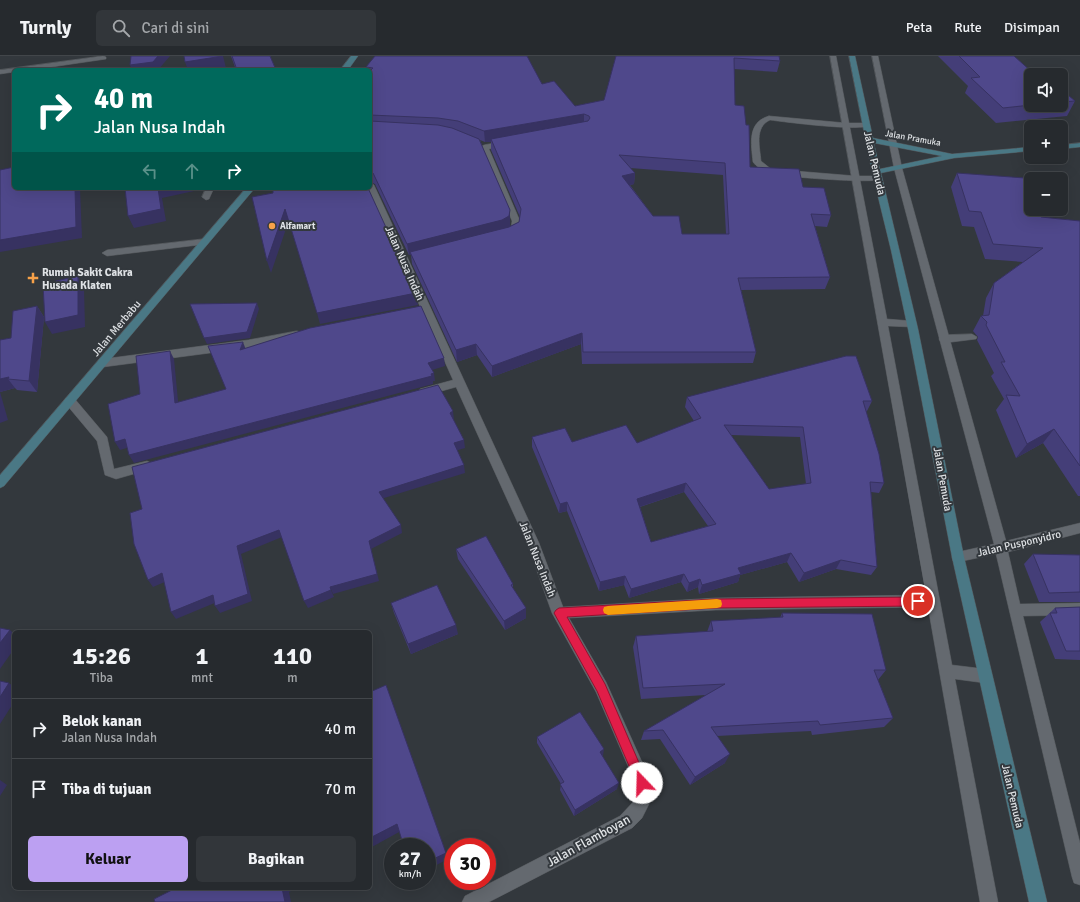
<!DOCTYPE html>
<html lang="id">
<head>
<meta charset="utf-8">
<style>
  :root { --surface:#262a2e; --page:#32363a; --text:#f1f3f6; --muted:#a4a7aa; --line:#42464a; --accent:#bca0f2 }
  body { margin:0; font-family:Signika,sans-serif; background:var(--page); color:var(--text); height:100vh; display:flex; flex-direction:column; font-size:15px; white-space:nowrap }
  * { box-sizing:border-box; margin:0 }
  p { font-size:13px; color:var(--muted) }
  .icon { flex:none; width:22px; height:22px; fill:none; stroke:currentColor; stroke-width:2; stroke-linecap:round; stroke-linejoin:round }
  .map { position:relative; flex:1; overflow:hidden }
  .details { position:absolute; left:12px; top:574px; width:360px; height:260px; display:flex; flex-direction:column; background:var(--surface); border-radius:6px; box-shadow:0 4px 16px #0002,0 0 0 1px var(--line) }
  .details>* { flex:none }
  .guide { position:absolute; left:12px; top:12px; width:360px; height:122px; border-radius:6px; box-shadow:0 4px 16px #0002,0 0 0 1px var(--line); background:#00695c; color:#fff; overflow:hidden }
  .buttons { position:absolute; left:1024px; top:12px; display:grid; gap:8px }
  .buttons a { display:grid; place-items:center; width:44px; height:44px; border-radius:6px; background:var(--surface); box-shadow:0 4px 16px #0002,0 0 0 1px var(--line); font-size:20px }
  .speed { position:absolute; left:384px; top:782px; display:flex; gap:8px; font-size:20px; font-weight:700; text-align:center }
  .speed>* { display:grid; place-content:center; width:52px; height:52px; border-radius:50%; background:var(--surface); box-shadow:0 4px 16px #0002,0 0 0 1px var(--line); line-height:1 }
  .speed small { font-size:10px; font-weight:400 }
  .speed .limit { border:6px solid #d22; background:#fff; color:#111 }
  .pin { position:absolute; display:grid; place-items:center; width:34px; height:34px; color:#fff; margin:-17px; border:2px solid #fff; border-radius:50%; box-shadow:0 1px 4px #0007 }
  .me { position:absolute; width:44px; margin:-22px; rotate:339deg; stroke-linejoin:round; filter:drop-shadow(0 0 3px #0008) }
  .turn { display:flex; align-items:center; gap:14px; height:84px; padding:0 16px; font-size:18px }
  .turn .icon { width:52px; height:52px; stroke-width:2.5 }
  .turn b { display:block; font-size:28px; line-height:34px }
  .lanes { display:flex; align-items:center; height:38px; padding:0 16px; background:#0003; justify-content:center; gap:20px; direction:ltr }
  .lanes .off { opacity:.35 }
  .eta { display:flex; justify-content:space-evenly; align-items:center; height:68px; text-align:center }
  .eta b { font-size:24px; font-weight:700; line-height:28px }
  .button { display:flex; gap:8px; margin-top:auto; padding:8px 16px }
  .button a { flex:1; height:46px; border-radius:6px; background:var(--accent); color:#111; font-size:16px; font-weight:700; line-height:46px; text-align:center }
  .button a+a { background:var(--page); color:var(--text) }
  ul { padding:0; list-style:none }
  li { display:flex; align-items:center; gap:12px; height:60px; padding:0 16px; border-top:1px solid var(--line) }
  li div { flex:1 }
  li b { display:block; font-size:15px }
  li em { font-style:normal }
  header { display:flex; align-items:center; gap:24px; box-sizing:border-box; height:56px; padding:0 20px; background:var(--surface); border-bottom:1px solid var(--line) }
  header strong { font-size:19px }
  nav { display:flex; gap:22px; margin-inline-start:auto; font-size:14px }
  .search { width:280px; height:36px; background:var(--page); display:flex; align-items:center; gap:10px; box-sizing:border-box; padding:0 14px; border-radius:6px; color:var(--muted); font-size:15px }
  .map>svg:first-child { display:block }
  .lines { fill:none; stroke-linecap:round; stroke-linejoin:round }
  .lane-casing { stroke:#52565a; stroke-width:1 }
  .street-casing { stroke:#52565a; stroke-width:1 }
  .secondary-casing { stroke:#52565a; stroke-width:1 }
  .lane { fill:#64696f; fill-rule:evenodd }
  .street { fill:#64696f; fill-rule:evenodd }
  .secondary { fill:#4a7885; fill-rule:evenodd }
  .wall { fill:#443e78; fill-rule:evenodd }
  .shaded-wall { fill:#373261 }
  .building { fill:#4f488b; stroke:#373261; fill-rule:evenodd }
  .route { fill:#e11d48; stroke:#92132f }
  .slow { fill:#f59e0b }
  .poi-dot { fill:#f7a149; stroke:#33383d; stroke-width:1.5 }
  .labels { text-anchor:middle; stroke-width:4; stroke-linejoin:round; paint-order:stroke }
  .far-street-label { font-size:9px; fill:#dfe2e5; stroke:#33383d }
  .far-poi-label { font-size:9px; font-weight:bold; fill:#dfe2e5; stroke:#33383d; text-anchor:start }
  .street-label { font-size:11px; fill:#dfe2e5; stroke:#33383d }
  .poi-label { font-size:11px; font-weight:bold; fill:#dfe2e5; stroke:#33383d; text-anchor:start }
  .near-street-label { font-size:13px; fill:#dfe2e5; stroke:#33383d }
</style>
</head>
<body>
<header>
<strong>Turnly</strong>
<div class="search"><svg class="icon" aria-label="search" viewBox="0 0 24 24"><circle cx="10" cy="10" r="6"/><path d="M15 15l6 6"/></svg>Cari di sini</div>
<nav><a>Peta</a><a>Rute</a><a>Disimpan</a></nav>
</header>
<div class="map">
<svg width="1080" height="846" viewBox="0 0 1080 846">
  <rect width="100%" height="100%" fill="#33383d"/>
  <g class="lines">
    <defs>
      <g id="lane">
        <path d="M 769,60 L 846,67 L 866,67 L 870,69 C 862,76 785,66 770,64 C 754,71 760,92 761,105 L 771,113 L 856,120 L 878,120 L 882,123 C 876,128 780,121 768,117 C 763,116 756,110 753,106 C 751,88 747,66 769,60 Z"/>
        <polygon points="206,132 214,132 209,143 206,144 202,141"/>
        <polygon points="204,183 209,186 207,188 107,200 102,197 107,194"/>
        <polygon points="972,278 977,281 976,283 944,287 940,285 939,283 940,281 944,279"/>
      </g>
      <g id="street">
        <polygon points="103,0 106,1 106,3 31,14 14,14 14,16 0,18 0,14"/>
        <polygon points="830,0 836,0 887,263 912,265 917,268 912,271 888,270 952,609 985,613 990,615 992,620 990,625 985,627 955,623 998,846 980,846 928,551 716,554 569,562 606,626 647,717 651,738 649,748 642,762 632,772 489,846 462,846 465,840 620,760 634,745 635,738 631,717 596,636 552,557 527,487 456,331 424,340 420,339 419,336 420,333 453,324 367,132 370,132 370,126 374,129 539,487 563,551 716,542 926,539"/>
        <polygon points="872,0 878,0 902,112 1006,485 1080,467 1080,477 1008,496 1020,548 1080,547 1080,559 1023,560 1080,787 1080,829 1074,827 1072,821 996,498 958,506 953,505 952,501 953,497 958,496 994,488 894,112"/>
        <polygon points="506,85 509,85 509,89 489,93 520,165 519,176 509,181 504,178 511,173 512,165 485,99 480,91 484,89"/>
        <polygon points="297,275 301,276 302,278 301,280 248,292 103,311 99,310 98,307 99,304 103,303 248,284"/>
        <polygon points="70,341 74,342 107,381 114,413 147,405 151,407 153,410 151,413 116,423 105,419 97,385 66,348 64,345 66,342"/>
      </g>
      <g id="secondary">
        <polygon points="351,0 358,0 348,14 340,14"/>
        <path d="M 849,0 L 855,0 L 873,82 L 952,98 L 1031,91 L 1031,95 L 954,102 L 881,117 L 918,273 L 964,501 L 1047,846 L 1029,846 L 952,501 L 908,273 L 891,194 L 872,116 ZM 874,87 L 942,100 L 880,113 Z"/>
        <polygon points="1080,87 1080,91 1061,93 1061,89"/>
        <polygon points="246,132 255,132 4,430 0,432 0,419"/>
      </g>
    </defs>
    <use href="#lane" class="lane-casing"/>
    <use href="#street" class="street-casing"/>
    <use href="#secondary" class="secondary-casing"/>
    <use href="#lane" class="lane"/>
    <use href="#street" class="street"/>
    <use href="#secondary" class="secondary"/>
  </g>
  <g class="wall">
    <polygon points="231,0 270,0 276,14 236,14"/>
    <path d="M 616,0 L 779,0 L 780,5 L 777,16 L 734,13 L 735,49 L 746,69 L 750,111 L 803,131 L 831,159 L 827,171 L 815,170 L 830,221 L 825,233 L 741,234 L 756,296 L 753,307 L 582,308 L 581,288 L 492,321 L 477,299 L 457,306 L 412,208 L 411,199 L 409,199 L 375,128 L 370,126 L 370,14 L 366,14 L 366,11 L 542,28 L 575,50 L 604,44 ZM 480,84 L 485,86 L 491,86 L 491,94 L 520,161 L 519,166 L 510,170 L 510,165 ZM 630,112 L 723,119 L 726,178 L 682,178 L 653,160 L 630,129 L 634,128 L 635,117 Z"/>
    <polygon points="938,0 1014,0 1031,49 1061,49 1061,33 1075,45 1067,60 996,67 965,37 968,30"/>
    <polygon points="957,117 1041,161 1080,165 1080,440 1078,440 1043,387 1016,402 996,354 1004,343 991,320 994,317 977,284 978,281 973,275 981,260 983,260 986,242 994,227 1023,206 985,203 974,171 962,170 951,131"/>
    <polygon points="37,250 44,261 37,336 17,334 15,332 0,336 0,284 11,282"/>
    <path d="M 687,341 L 872,345 L 867,355 L 866,355 L 884,427 L 879,437 L 871,436 L 877,511 L 871,519 L 836,513 L 799,526 L 787,506 L 740,519 L 738,526 L 699,538 L 698,531 L 687,536 L 681,526 L 629,542 L 624,529 L 599,535 L 567,455 L 559,457 L 532,391 L 532,381 L 572,386 L 637,387 L 694,365 L 685,351 ZM 731,379 L 800,381 L 806,428 L 769,433 ZM 684,436 L 708,470 L 651,486 L 640,451 Z"/>
    <polygon points="456,493 513,528 513,533 526,552 526,562 505,574 458,503"/>
    <polygon points="1033,498 1080,499 1080,546 1039,546 1024,508"/>
    <polygon points="391,547 458,578 411,598 394,557"/>
    <polygon points="1080,551 1080,604 1055,603 1040,566 1055,552"/>
    <polygon points="782,557 886,614 878,624 893,662 884,671 812,679 811,675 717,680 725,707 690,729 660,683 641,684 644,675 706,639 641,643 633,591 636,580 707,576 711,565 780,562"/>
    <polygon points="537,681 603,700 602,700 617,733 574,760 560,734 561,728 537,687"/>
  </g>
  <g class="shaded-wall">
    <polygon points="158,0 170,0 158,14 132,14 130,9"/>
    <polygon points="223,0 226,12 211,14 188,14 185,6"/>
    <polygon points="584,58 584,70 491,83 491,86 485,86 484,75"/>
    <polygon points="635,117 634,128 621,131 622,120"/>
    <polygon points="75,132 80,132 82,182 0,196 0,184"/>
    <polygon points="158,132 194,132 194,135 162,142 166,165 134,172 128,160"/>
    <polygon points="285,153 289,164 271,217 267,205"/>
    <polygon points="510,154 510,172 410,196 411,199 409,199 407,188"/>
    <polygon points="78,220 84,232 85,271 52,278 45,266"/>
    <polygon points="416,237 418,249 320,268 317,257"/>
    <polygon points="257,247 259,253 250,282 207,288 204,282"/>
    <polygon points="37,250 44,261 37,336 29,325"/>
    <polygon points="582,277 581,288 492,321 492,310"/>
    <polygon points="243,286 246,294 240,294"/>
    <polygon points="476,288 477,299 457,306 456,294"/>
    <polygon points="170,295 174,303 179,355 175,347"/>
    <polygon points="444,302 445,310 429,315 428,307"/>
    <polygon points="434,317 435,325 433,325 433,328 134,407 129,399"/>
    <polygon points="9,321 8,323 15,332 0,336 0,323"/>
    <polygon points="0,336 8,364 0,367"/>
    <polygon points="453,355 454,364 451,365 450,357"/>
    <polygon points="1054,373 1043,387 1016,402 1027,388"/>
    <polygon points="125,383 130,391 120,394 115,386"/>
    <polygon points="464,384 465,392 455,395 454,387"/>
    <polygon points="464,409 465,417 381,443 379,436"/>
    <polygon points="686,427 684,436 636,452 637,443"/>
    <polygon points="567,446 567,455 559,457 560,448"/>
    <polygon points="401,469 402,477 371,493 379,525 333,538 330,531 369,485"/>
    <polygon points="279,474 282,481 241,498 252,545 220,557 215,550 237,490"/>
    <polygon points="791,497 787,506 740,519 738,526 699,538 702,529 738,512"/>
    <polygon points="841,504 836,513 799,526 804,517"/>
    <polygon points="162,517 167,525 153,531 148,524"/>
    <polygon points="684,518 681,526 629,542 631,533"/>
    <polygon points="625,520 624,529 599,535 600,526"/>
    <polygon points="700,523 698,531 687,536 689,527"/>
    <polygon points="331,534 334,541 308,552 304,545"/>
    <polygon points="213,539 217,546 176,563 171,556"/>
    <polygon points="526,552 526,562 505,574 504,565"/>
    <polygon points="456,569 458,578 411,598 408,588"/>
    <polygon points="10,574 14,578 14,593 0,613 0,587"/>
    <polygon points="9,627 14,631 14,646 0,668 0,641"/>
    <polygon points="386,629 448,803 427,814 427,806"/>
    <polygon points="604,693 603,700 599,703 600,696"/>
    <polygon points="730,698 725,707 690,729 695,721"/>
    <polygon points="0,724 7,729 0,740"/>
    <polygon points="619,727 617,733 574,760 575,754"/>
    <polygon points="397,768 401,775 370,792 370,782"/>
    <polygon points="282,832 297,832 289,836 291,846 285,846"/>
  </g>
  <g class="building">
    <polygon points="131,0 158,0 153,6 130,9"/>
    <polygon points="184,0 223,0 185,6"/>
    <polygon points="232,0 270,0 276,14 237,14"/>
    <path d="M 375,0 L 527,0 L 542,28 L 554,25 L 575,50 L 604,44 L 616,0 L 779,0 L 780,5 L 734,2 L 735,49 L 744,50 L 746,69 L 749,69 L 750,111 L 799,113 L 803,131 L 824,132 L 831,159 L 811,158 L 830,221 L 738,222 L 756,296 L 583,296 L 582,277 L 492,310 L 476,288 L 456,294 L 410,196 L 509,171 L 519,166 L 521,153 L 491,83 L 588,65 L 590,62 L 589,60 L 584,58 L 484,75 L 458,65 L 438,62 L 370,59 L 370,15 L 373,12 L 366,11 ZM 619,99 L 725,107 L 729,178 L 682,178 L 679,160 L 653,160 L 622,120 L 635,117 Z"/>
    <polygon points="959,0 1014,0 1032,16 1040,16 1044,19 1031,19 1031,49 1003,52 971,22 980,21"/>
    <polygon points="1061,33 1075,45 1061,46"/>
    <polygon points="370,65 438,69 452,72 479,83 510,154 509,160 502,164 407,188 373,117 370,115"/>
    <polygon points="14,111 14,132 75,132 76,171 0,184 0,114"/>
    <polygon points="957,117 1025,122 1031,136 1031,153 1038,153 1041,161 1080,165 1080,410 1054,373 1027,388 1006,339 1020,340 1001,306 1005,306 986,269 987,266 981,260 989,259 994,227 1043,192 993,188 981,156 969,155"/>
    <polygon points="125,132 158,132 161,153 128,160"/>
    <polygon points="273,132 368,132 416,237 317,257 285,153 267,205 252,141 273,137"/>
    <polygon points="78,220 78,259 45,266 43,228"/>
    <polygon points="257,247 247,276 204,282 190,248"/>
    <polygon points="37,250 29,325 8,323 9,321 0,323 0,284 11,282 13,255"/>
    <polygon points="421,250 444,302 428,307 434,317 431,318 432,320 129,399 125,383 115,386 108,348 140,338 136,300 170,295 175,347 226,333 208,290 243,286 240,294 310,272"/>
    <path d="M 846,300 L 856,300 L 872,345 L 863,345 L 879,398 L 884,427 L 870,426 L 877,511 L 841,504 L 804,517 L 791,497 L 738,512 L 741,518 L 702,529 L 700,523 L 689,527 L 684,518 L 631,533 L 625,520 L 600,526 L 567,446 L 560,448 L 532,381 L 565,372 L 572,386 L 626,369 L 637,387 L 701,362 L 687,341 ZM 724,369 L 803,371 L 811,427 L 769,433 ZM 686,427 L 716,468 L 651,486 L 637,443 Z"/>
    <polygon points="438,329 453,355 450,357 464,384 454,387 464,409 379,436 401,469 369,485 377,518 330,531 331,534 304,545 279,474 237,490 248,538 215,550 213,539 171,556 162,517 148,524 134,488 130,457 142,453 132,411"/>
    <polygon points="486,480 513,528 511,529 526,552 504,565 456,493"/>
    <polygon points="1033,498 1080,499 1080,536 1049,537"/>
    <polygon points="437,529 456,569 408,588 391,547"/>
    <polygon points="1080,551 1080,595 1066,595 1050,557 1057,557 1055,552"/>
    <polygon points="782,557 872,558 886,614 874,614 893,662 820,669 818,665 711,671 730,698 695,721 663,674 644,675 725,628 643,632 636,580 713,575 711,565 783,561"/>
    <polygon points="0,572 10,574 0,587"/>
    <polygon points="0,625 9,627 0,641"/>
    <polygon points="386,629 446,797 427,806 427,791 404,791 397,768 370,782 370,636"/>
    <polygon points="580,656 604,693 600,696 619,727 575,754 560,728 564,726 537,681"/>
    <polygon points="171,832 282,832 285,846 155,846 154,843 172,834"/>
  </g>
  <polygon class="route" points="918,541 922,542 923,545 922,548 918,550 716,552 567,561 605,628 646,723 648,727 646,731 642,733 638,731 597,635 554,557 556,554 559,552 716,543"/>
  <polygon class="slow" points="717,543 721,544 722,548 721,551 717,552 608,559 604,557 603,554 604,551 608,550"/>
  <g class="poi-dot">
    <circle cx="272" cy="170" r="4"/>
    <path d="M31 216h4v4h4v4h-4v4h-4v-4h-4v-4h4z"/>
  </g>
  <g class="labels">
    <g class="far-street-label">
      <text transform="translate(913 82) rotate(10)" y="3">Jalan Pramuka</text>
    </g>
    <g class="far-poi-label">
      <text x="280" y="173">Alfamart</text>
    </g>
    <g class="street-label">
      <text transform="translate(875 107) rotate(77)" y="4">Jalan Pemuda</text>
      <text transform="translate(405 207) rotate(66)" y="4">Jalan Nusa Indah</text>
      <text transform="translate(116 272) rotate(-50)" y="4">Jalan Merbabu</text>
      <text transform="translate(943 423) rotate(80)" y="4">Jalan Pemuda</text>
      <text transform="translate(1019 487) rotate(-13)" y="4">Jalan Pusponyidro</text>
      <text transform="translate(538 503) rotate(68)" y="4">Jalan Nusa Indah</text>
      <text transform="translate(1013 740) rotate(77)" y="4">Jalan Pemuda</text>
    </g>
    <g class="poi-label">
      <text x="42" y="220">Rumah Sakit Cakra<tspan x="42" dy="13">Husada Klaten</tspan></text>
    </g>
    <g class="near-street-label">
      <text transform="translate(588 784) rotate(-29)" y="5">Jalan Flamboyan</text>
    </g>
  </g>
</svg>
<div class="buttons">
<a><svg class="icon" aria-label="sound" viewBox="0 0 24 24"><path d="M4 9h4l5-4v14l-5-4H4zM17 9q2 3 0 6"/></svg></a>
<a>+</a>
<a>−</a>
</div>
<div class="speed"><div>27<small>km/h</small></div><div class="limit">30</div></div>
<div class="pin" style="left:918px;top:545px;background:#d93025"><svg class="icon" aria-label="arrive" viewBox="0 0 24 24"><path d="M6 21V4h12l-3 4 3 4H6"/></svg></div>
<svg class="me" style="left:642px;top:727px" viewBox="-20 -20 40 40"><circle r="19" fill="#fff"/><path d="M0-13L10 11 0 6-10 11z" fill="#e11d48"/></svg>
<div class="guide">
<div class="turn"><svg class="icon" aria-label="right" viewBox="0 0 24 24"><path d="M7 20v-9h11M14 6l5 5-5 5"/></svg><div><b>40 m</b>Jalan Nusa Indah</div></div>
<div class="lanes"><svg class="icon off" aria-label="left" viewBox="0 0 24 24"><path d="M17 20v-9H6M10 6l-5 5 5 5"/></svg><svg class="icon off" aria-label="ahead" viewBox="0 0 24 24"><path d="M12 20V5M6 11l6-6 6 6"/></svg><svg class="icon" aria-label="right" viewBox="0 0 24 24"><path d="M7 20v-9h11M14 6l5 5-5 5"/></svg></div>
</div>
<section class="details">
<div class="eta">
<div><b>15:26</b><p>Tiba</p></div>
<div><b>1</b><p>mnt</p></div>
<div><b>110</b><p>m</p></div>
</div>
<ul>
<li><svg class="icon" aria-label="right" viewBox="0 0 24 24"><path d="M7 20v-9h11M14 6l5 5-5 5"/></svg><div><b>Belok kanan</b><p>Jalan Nusa Indah</p></div><em>40 m</em></li>
<li><svg class="icon" aria-label="arrive" viewBox="0 0 24 24"><path d="M6 21V4h12l-3 4 3 4H6"/></svg><div><b>Tiba di tujuan</b></div><em>70 m</em></li>
</ul>
<div class="button"><a>Keluar</a><a>Bagikan</a></div>
</section>
</div>
</body>
</html>
